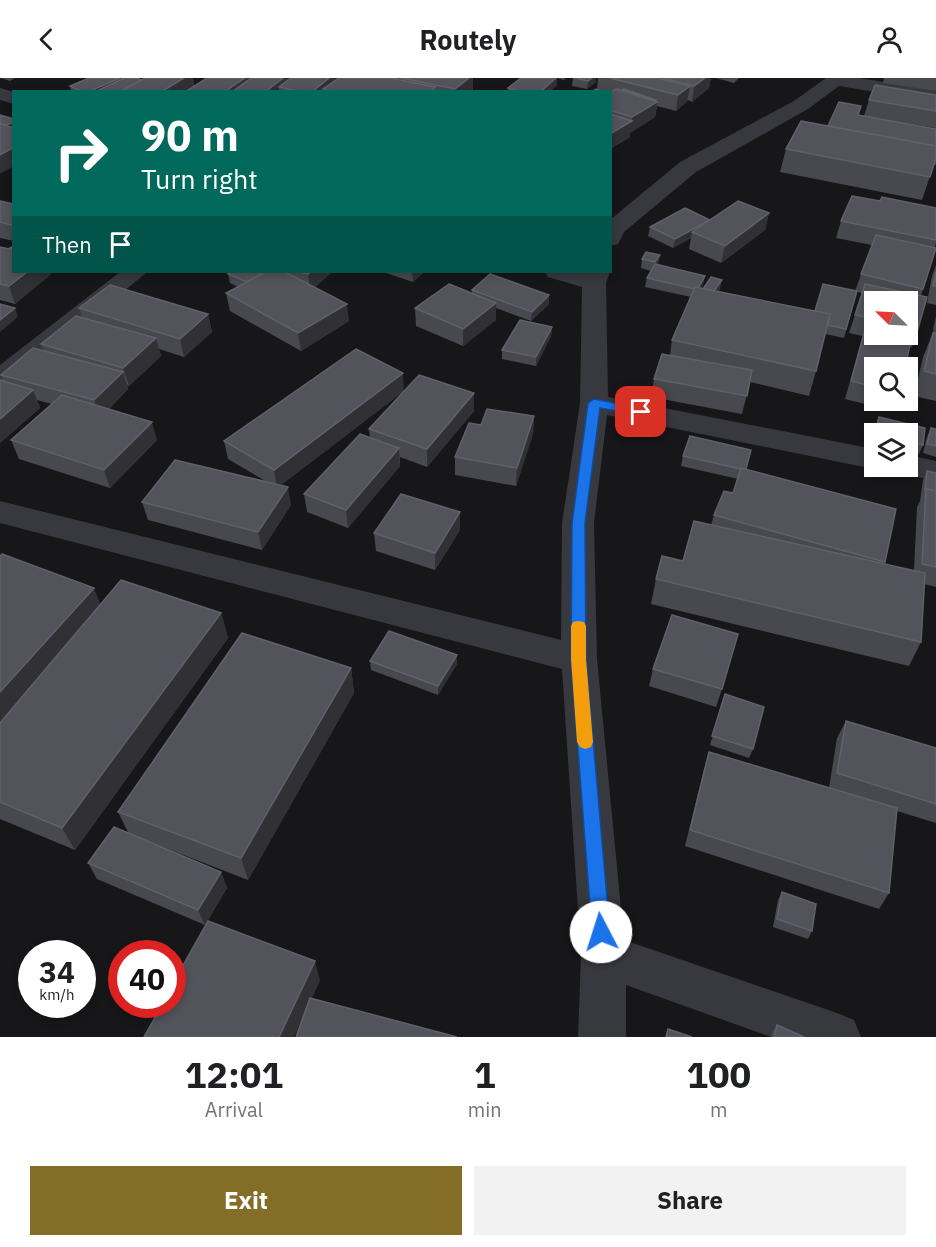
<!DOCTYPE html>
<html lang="en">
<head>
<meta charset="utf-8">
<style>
  :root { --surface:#fff; --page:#f2f2f2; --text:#202124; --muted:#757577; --accent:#846d27 }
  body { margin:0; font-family:"IBM Plex Sans",sans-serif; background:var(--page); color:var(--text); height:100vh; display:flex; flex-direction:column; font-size:22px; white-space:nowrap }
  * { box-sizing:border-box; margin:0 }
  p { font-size:20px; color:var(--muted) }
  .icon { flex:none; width:33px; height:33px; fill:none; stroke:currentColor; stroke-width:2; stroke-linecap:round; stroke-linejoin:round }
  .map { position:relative; height:959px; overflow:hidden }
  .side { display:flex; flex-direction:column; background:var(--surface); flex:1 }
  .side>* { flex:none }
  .top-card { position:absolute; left:12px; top:12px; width:600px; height:183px; border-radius:0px; box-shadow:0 3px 9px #0003; background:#00695c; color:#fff; overflow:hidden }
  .needle { width:39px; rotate:294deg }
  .controls { position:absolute; left:864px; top:213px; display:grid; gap:12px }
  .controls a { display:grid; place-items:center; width:54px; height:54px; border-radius:0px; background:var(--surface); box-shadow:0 3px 9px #0003; font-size:30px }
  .speed { position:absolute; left:18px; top:862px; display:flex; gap:12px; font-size:30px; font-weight:700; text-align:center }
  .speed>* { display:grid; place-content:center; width:78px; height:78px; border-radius:50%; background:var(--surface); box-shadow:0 3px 9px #0003; line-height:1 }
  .speed small { font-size:15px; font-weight:400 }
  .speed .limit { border:9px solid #d22; background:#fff; color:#111 }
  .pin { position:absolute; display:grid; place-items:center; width:51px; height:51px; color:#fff; margin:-26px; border-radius:12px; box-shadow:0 3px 9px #0006 }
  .me { position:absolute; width:66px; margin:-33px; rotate:355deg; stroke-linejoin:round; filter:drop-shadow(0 0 4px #0008) }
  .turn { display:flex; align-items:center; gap:21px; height:126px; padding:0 30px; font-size:27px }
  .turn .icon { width:78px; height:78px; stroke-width:2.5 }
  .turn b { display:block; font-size:42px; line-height:51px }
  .then { display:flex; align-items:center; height:57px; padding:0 30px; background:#0003; gap:12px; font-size:22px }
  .eta { display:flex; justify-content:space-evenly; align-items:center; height:102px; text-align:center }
  .eta b { font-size:36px; font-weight:700; line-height:42px }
  .button { display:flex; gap:12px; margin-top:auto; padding:12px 30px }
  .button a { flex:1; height:69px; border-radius:0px; background:var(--accent); color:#fff; font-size:24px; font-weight:700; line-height:69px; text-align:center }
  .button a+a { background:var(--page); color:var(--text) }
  header { display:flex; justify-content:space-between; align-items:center; height:78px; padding:0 30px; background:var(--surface); font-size:27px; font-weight:700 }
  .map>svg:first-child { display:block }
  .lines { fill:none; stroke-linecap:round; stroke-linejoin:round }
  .minor { fill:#38383f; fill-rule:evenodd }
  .wall { fill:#48484f; fill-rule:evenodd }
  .shaded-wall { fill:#303035 }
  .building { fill:#53535b; stroke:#60616a; stroke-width:1.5 }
  .route { fill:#1a73e8; stroke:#114b97; stroke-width:1.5 }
  .slow { fill:#f59e0b }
</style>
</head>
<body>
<header><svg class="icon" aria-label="back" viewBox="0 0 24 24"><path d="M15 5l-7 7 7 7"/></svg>Routely<svg class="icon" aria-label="person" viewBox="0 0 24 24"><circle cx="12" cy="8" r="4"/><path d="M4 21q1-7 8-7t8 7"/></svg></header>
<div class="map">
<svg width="936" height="959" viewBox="0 0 936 959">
  <rect width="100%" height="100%" fill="#171719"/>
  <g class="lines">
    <g class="minor">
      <polygon points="826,0 859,0 936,12 936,24 839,8 808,31 696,94 624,154 618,166 610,168 610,142 680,84 794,23"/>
      <polygon points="0,10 14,14 14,26 0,22"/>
      <polygon points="120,194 147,194 10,307 0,309 0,287"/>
      <polygon points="545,194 610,194 606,205 608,319 874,371 874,388 883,388 874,391 607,337 594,445 597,581 624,862 837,935 854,942 861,959 771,959 626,907 626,959 578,959 581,877 562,591 0,445 0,423 561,562 562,445 580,325 582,209 548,199"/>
      <polygon points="908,377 936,383 936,403 897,394 894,388 908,388"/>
    </g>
  </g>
  <g class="wall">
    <polygon points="1,0 15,0 10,3"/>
    <polygon points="145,0 193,0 194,8 207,0 473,0 473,12 471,14 71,14 70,8 142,2"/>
    <polygon points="521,0 566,0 564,2 557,0 557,7 549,14 508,14 508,10"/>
    <polygon points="573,0 596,0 596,4 587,11 572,8"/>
    <polygon points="598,0 711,0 709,10 692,24 688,22 676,33 657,28 655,39 630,55 630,59 610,71 610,14 591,14 597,11"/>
    <polygon points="716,0 739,0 734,5"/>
    <polygon points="884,0 936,0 936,13 883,5"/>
    <polygon points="936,17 936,50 864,38 869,22"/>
    <polygon points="859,37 936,51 936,87 934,86 922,122 780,94 786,71 828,48"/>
    <polygon points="0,123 14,126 14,163 0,160"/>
    <path d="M 880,123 L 936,130 L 936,165 L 921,218 L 918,251 L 912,269 L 909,269 L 874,290 L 874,322 L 896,322 L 893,333 L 845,321 L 863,258 L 849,255 L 862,215 L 857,214 L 844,260 L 825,256 L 816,293 L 809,318 L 750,304 L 742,336 L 651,319 L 654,301 L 670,277 L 672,262 L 691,219 L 645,209 L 647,200 L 651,193 L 641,190 L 642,181 L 660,177 L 658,187 L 703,207 L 701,211 L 720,211 L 718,214 L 815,233 L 855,213 L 872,167 L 836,160 L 841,143 ZM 874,224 L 908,224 L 908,256 L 874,256 Z"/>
    <polygon points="769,135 765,152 721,185 689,171 691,160 673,170 648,158 650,149"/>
    <polygon points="0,169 51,196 15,226 0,222"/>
    <polygon points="936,187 936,227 927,225 932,198"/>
    <polygon points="263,194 332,194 315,209 349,243 301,273 230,233 226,215 238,209 230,205 228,196 263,195"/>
    <polygon points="383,194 424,194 413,204"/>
    <polygon points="472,212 549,217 549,226 531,243 496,230 496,242 463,268 416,248 415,230 472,215"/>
    <polygon points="79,230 208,236 212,254 184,279 159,271 161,278 129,308 127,307 128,311 109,331 157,362 110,410 19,381 11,362 52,326 37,322 40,330 0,365 0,302 4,304 1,297 44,272 41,266 82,240"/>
    <polygon points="936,238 936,323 914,318 923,279 934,252 933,251"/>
    <polygon points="552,249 551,258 536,288 502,281 502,272"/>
    <polygon points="404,313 281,407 291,427 262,472 148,442 142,424 267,404 228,381 224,363"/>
    <polygon points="474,315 474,333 427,389 400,379 400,388 348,450 307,434 304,416 370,360 369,351"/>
    <polygon points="534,338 533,356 516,408 455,397 455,379 481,347"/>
    <polygon points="879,339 925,350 923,367 919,376 908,373 908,356 874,356 874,365 872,365 875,348"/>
    <polygon points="931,350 936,351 936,379 923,375 927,359"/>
    <polygon points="683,378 746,391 885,484 884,486 914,492 917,429 920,423 923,402 927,393 936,395 936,509 924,506 921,564 909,588 651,526 656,501 683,483 711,447 714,437 733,415 738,401 681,388"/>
    <polygon points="460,434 460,452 435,492 376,473 374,455"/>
    <polygon points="0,478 101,526 221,535 228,560 75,772 0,741"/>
    <polygon points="457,577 457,586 438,617 371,592 370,583"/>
    <polygon points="351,590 354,615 248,802 145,762 221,794 227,810 205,847 97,801 88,785 129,756 118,734"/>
    <polygon points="653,591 722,611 716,629 649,608"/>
    <polygon points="725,616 753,671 749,680 710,667"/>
    <polygon points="846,643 936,670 936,745 897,733 889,815 879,831 685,768 704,691 709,674 829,710 837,660"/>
    <polygon points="782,814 812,853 808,861 773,849 778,822"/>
    <polygon points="777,947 804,959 771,959 772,954"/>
  </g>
  <g class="shaded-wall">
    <polygon points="120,0 126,0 109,14 88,14"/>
    <polygon points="184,0 193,0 195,11 190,14 161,14"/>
    <polygon points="245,0 270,0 250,14 224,14"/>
    <polygon points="283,0 305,0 279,9 279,14 265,14"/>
    <polygon points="329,0 345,0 323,11 323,14 312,14"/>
    <polygon points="469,0 473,0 473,12 471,14 455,14 455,11"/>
    <polygon points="556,0 557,0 557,7 549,14 540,14"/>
    <polygon points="592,0 596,0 596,4 587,11 588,3"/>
    <polygon points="705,0 711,0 709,10 692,24 694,8"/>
    <polygon points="690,8 687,24 676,33 678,17"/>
    <polygon points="656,22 656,24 657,24 655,39 630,55 630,59 610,71 610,56 632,43 632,39"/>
    <polygon points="14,44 14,53 0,51"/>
    <polygon points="14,69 14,88 0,96 0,77"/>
    <polygon points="769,135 765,152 721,185 725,168"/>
    <polygon points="710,142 692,154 691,160 673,170 675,161"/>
    <polygon points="660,177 658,186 654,193 655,184"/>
    <polygon points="27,194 50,194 51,196 15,226 9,208"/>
    <polygon points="311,194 332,194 310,213 308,196"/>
    <polygon points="412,194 424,194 413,204"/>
    <polygon points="705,198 703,207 696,221 697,211"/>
    <polygon points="722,202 720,211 711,225 712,216"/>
    <polygon points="549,217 549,226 531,243 532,234"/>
    <polygon points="496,225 496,242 463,268 463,251"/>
    <polygon points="347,226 349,243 301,273 298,255"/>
    <polygon points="15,230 18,239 0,254 0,242"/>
    <polygon points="208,236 212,254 184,279 180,261"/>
    <polygon points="552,249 551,258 536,288 536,279"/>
    <polygon points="156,260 161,278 129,308 123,290"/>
    <polygon points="123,294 128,311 100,340 94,322"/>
    <polygon points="403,295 404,313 277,410 274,392"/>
    <polygon points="33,312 40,330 0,365 0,341"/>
    <polygon points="474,315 474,333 427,389 427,371"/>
    <polygon points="534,338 533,356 516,408 517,390"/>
    <polygon points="152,344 157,362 110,410 104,392"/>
    <polygon points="399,370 400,388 348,450 346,432"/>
    <polygon points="288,409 291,427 262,472 258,454"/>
    <polygon points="460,434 460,452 435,492 435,475"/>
    <polygon points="94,510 104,535 0,654 0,614"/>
    <polygon points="221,535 228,560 75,772 62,750"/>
    <polygon points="457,577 457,586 438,617 438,608"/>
    <polygon points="351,590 354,615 248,802 241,780"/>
    <polygon points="221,794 227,810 205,847 198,832"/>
    <polygon points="315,883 320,903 294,959 279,959"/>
  </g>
  <g class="building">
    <polygon points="89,0 120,0 88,14 83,14 70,8"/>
    <polygon points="124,0 136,0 142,2 122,14 95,14"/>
    <polygon points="145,0 184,0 161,14 127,14 123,12"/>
    <polygon points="207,0 245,0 224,14 185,14"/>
    <polygon points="251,0 283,0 265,14 232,14"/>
    <polygon points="291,0 329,0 312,14 300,14 279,9"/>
    <polygon points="339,0 391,0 435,9 430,14 333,14 323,11"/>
    <polygon points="401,0 469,0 455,11"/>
    <polygon points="521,0 556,0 540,14 522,14 508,10"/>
    <polygon points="574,0 592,0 588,3"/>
    <polygon points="610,0 657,0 690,8 678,17"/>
    <polygon points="663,0 705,0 694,8"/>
    <polygon points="875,7 936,17 936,33 869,22"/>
    <polygon points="596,11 604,14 591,14"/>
    <polygon points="617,11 657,24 632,39 610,32 610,14"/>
    <polygon points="624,11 656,22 655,23 622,12"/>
    <polygon points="839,24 861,28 858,37 936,51 936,68 828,48"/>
    <polygon points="610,36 632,43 610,56"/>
    <polygon points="0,37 14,41 14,44 6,47 0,46"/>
    <polygon points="801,43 936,68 936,80 930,99 786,71"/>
    <polygon points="0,46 14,50 14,69 0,77"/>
    <polygon points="852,118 880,123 882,119 936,130 936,162 841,143"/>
    <polygon points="0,123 14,126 14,145 11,147 0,144"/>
    <polygon points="738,123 769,135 725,168 692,154"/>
    <polygon points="685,130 710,142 675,161 650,149"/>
    <polygon points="876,157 936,170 923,211 861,196"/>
    <polygon points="14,168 14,172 8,171"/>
    <polygon points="0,169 14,172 14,194 27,194 9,208 0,206"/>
    <polygon points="646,174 660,177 655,184 642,181"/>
    <polygon points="655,186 705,198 698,210 695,209 695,211 647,200"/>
    <polygon points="232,194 259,194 263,195 247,204 228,196"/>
    <polygon points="266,194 285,194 347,226 298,255 226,215"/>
    <polygon points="299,194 311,194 308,196"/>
    <polygon points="936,194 936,208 933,208"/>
    <polygon points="490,196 549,217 532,234 472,212"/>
    <polygon points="711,199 722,202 714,213 703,211"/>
    <polygon points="449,206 496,225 463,251 415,230"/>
    <polygon points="823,206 857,213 846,251 828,247 830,236 815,233"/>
    <polygon points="865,206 927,219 918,251 908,249 908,224 874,224 874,241 855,237"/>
    <polygon points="110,207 208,236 180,261 79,230"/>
    <polygon points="695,209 830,236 816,293 672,262"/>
    <polygon points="0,226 15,230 0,242"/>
    <polygon points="76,238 156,260 123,290 41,266"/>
    <polygon points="520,242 552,249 536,279 502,272"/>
    <polygon points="865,251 874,254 874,256 888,256 911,262 905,290 874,290 874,309 851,303"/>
    <polygon points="933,255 936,255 936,296 924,293"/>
    <polygon points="33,270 123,294 94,322 1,297"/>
    <polygon points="356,271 403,295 274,392 224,363"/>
    <polygon points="662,276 752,292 747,318 654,301"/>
    <polygon points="419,297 474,315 427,371 369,351"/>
    <polygon points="0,302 33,312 0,341"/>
    <polygon points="62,317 152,344 104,392 11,362"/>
    <polygon points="487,331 534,338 517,390 455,379 469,345 481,347"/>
    <polygon points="879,339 925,350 923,367 908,363 908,356 875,355"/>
    <polygon points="931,350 936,351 936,368 927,366"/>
    <polygon points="360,356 399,370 346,432 304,416"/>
    <polygon points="690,358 751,372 746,391 741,390 741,391 683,378"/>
    <polygon points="175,382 288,409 258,454 142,424"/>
    <polygon points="741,390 896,431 885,484 714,437 724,413 733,415"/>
    <polygon points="927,393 936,395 936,413 926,411 925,413"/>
    <polygon points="926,411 936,413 936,489 922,486"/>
    <polygon points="401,416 460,434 435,475 374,455"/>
    <polygon points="694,443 925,495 921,564 656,501 662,478 683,483"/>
    <polygon points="2,476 94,510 0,614 0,478"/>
    <polygon points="121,502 221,535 62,750 0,724 0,645"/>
    <polygon points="672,537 738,556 722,611 653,591"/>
    <polygon points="389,553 457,577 438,608 370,583"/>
    <polygon points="242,555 351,590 241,780 118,734"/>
    <polygon points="725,616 764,629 753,671 712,658"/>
    <polygon points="846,643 936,670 936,726 837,695"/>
    <polygon points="709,674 897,730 889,815 690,752"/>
    <polygon points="114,749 221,794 198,832 88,785"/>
    <polygon points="782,814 816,826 812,853 777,841"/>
    <polygon points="208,843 315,883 279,959 144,959 162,927 172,927 172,907"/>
    <polygon points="310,920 457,959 296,959"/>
    <polygon points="777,947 804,959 774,959"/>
    <polygon points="668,951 692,959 666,959"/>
  </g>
  <polygon class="route" points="594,321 641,330 647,334 641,338 600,330 585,445 586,581 610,854 608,860 601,863 595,860 592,854 571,581 572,445 588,325"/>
  <polygon class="slow" points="578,543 584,544 586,548 586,581 593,664 591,669 585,671 580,669 577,664 571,581 571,548 573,544"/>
</svg>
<div class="controls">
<a><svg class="needle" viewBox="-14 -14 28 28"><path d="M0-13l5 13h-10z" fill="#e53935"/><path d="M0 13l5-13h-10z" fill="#757577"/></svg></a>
<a><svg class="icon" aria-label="search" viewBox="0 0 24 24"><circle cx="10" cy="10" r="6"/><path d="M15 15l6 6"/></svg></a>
<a><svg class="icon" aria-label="layers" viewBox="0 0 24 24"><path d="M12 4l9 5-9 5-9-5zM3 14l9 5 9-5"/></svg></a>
</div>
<div class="speed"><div>34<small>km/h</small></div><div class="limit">40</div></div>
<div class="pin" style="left:641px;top:334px;background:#d93025"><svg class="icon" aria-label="arrive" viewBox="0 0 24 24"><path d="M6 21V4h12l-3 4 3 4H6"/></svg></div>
<svg class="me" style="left:601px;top:854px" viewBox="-20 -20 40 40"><circle r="19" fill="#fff"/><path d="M0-13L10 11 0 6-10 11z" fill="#1a73e8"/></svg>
<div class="top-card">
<div class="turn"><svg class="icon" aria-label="right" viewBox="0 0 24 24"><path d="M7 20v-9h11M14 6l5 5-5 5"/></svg><div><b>90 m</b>Turn right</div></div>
<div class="then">Then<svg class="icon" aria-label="arrive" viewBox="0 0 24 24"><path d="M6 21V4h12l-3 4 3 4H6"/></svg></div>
</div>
</div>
<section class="side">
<div class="eta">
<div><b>12:01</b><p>Arrival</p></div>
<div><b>1</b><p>min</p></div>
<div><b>100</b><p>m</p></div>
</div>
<div class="button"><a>Exit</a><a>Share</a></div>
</section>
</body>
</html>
